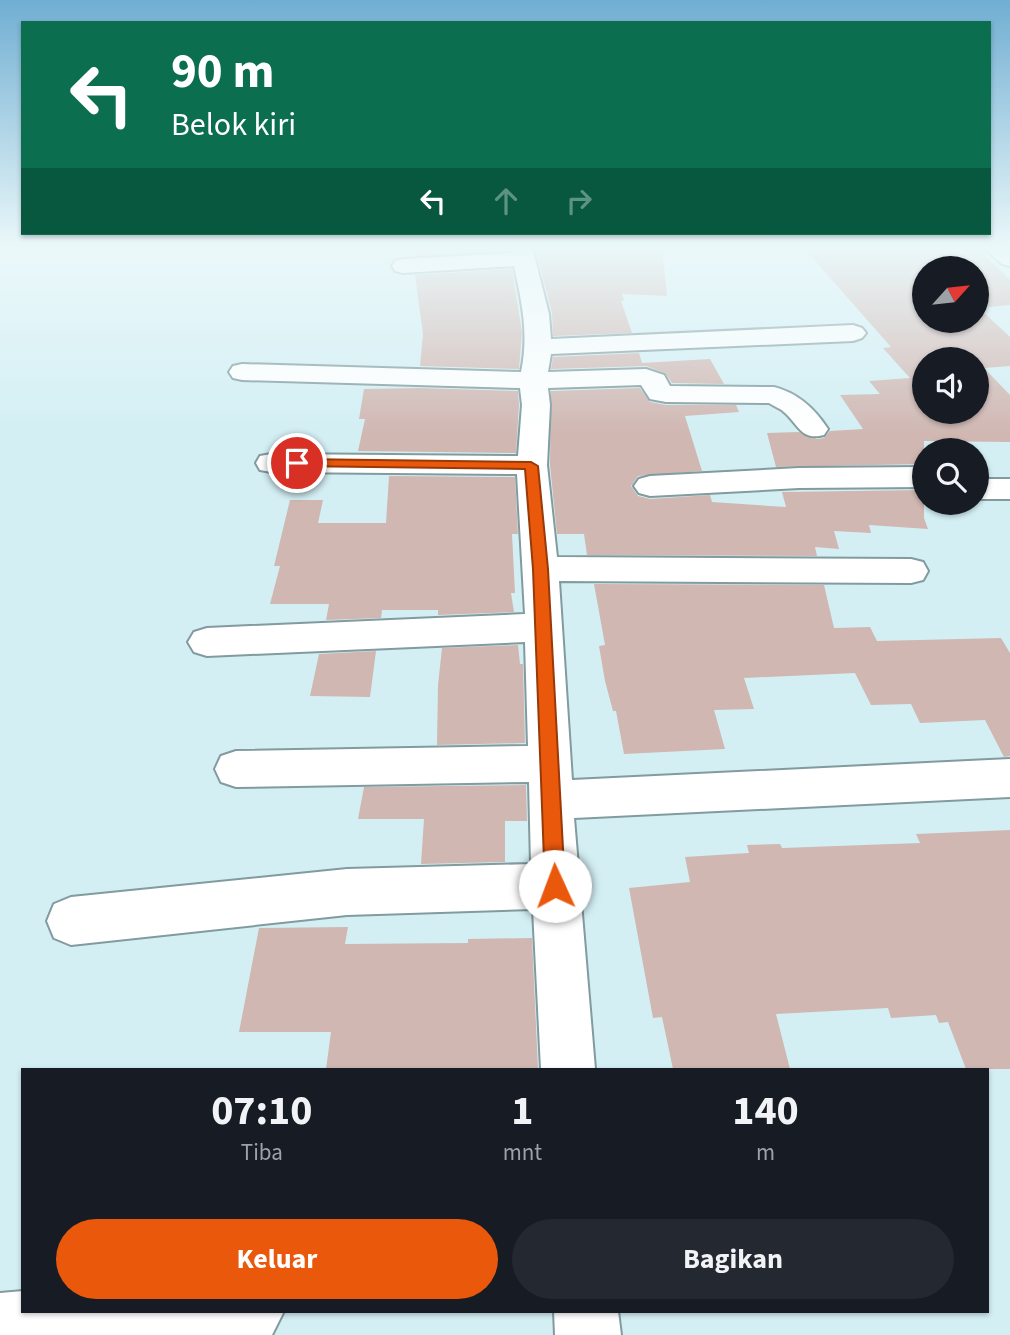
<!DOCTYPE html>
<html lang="id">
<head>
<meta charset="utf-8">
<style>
  :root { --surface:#171b24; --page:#242831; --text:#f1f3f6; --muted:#9ea1a6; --accent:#ea580c }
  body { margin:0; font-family:"Source Sans 3",sans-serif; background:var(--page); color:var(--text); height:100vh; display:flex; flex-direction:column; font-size:26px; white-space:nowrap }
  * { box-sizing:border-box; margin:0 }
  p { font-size:23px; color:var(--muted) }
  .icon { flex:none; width:38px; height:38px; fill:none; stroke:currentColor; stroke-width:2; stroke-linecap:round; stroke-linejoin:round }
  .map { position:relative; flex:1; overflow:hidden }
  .details { position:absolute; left:21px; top:1068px; width:968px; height:245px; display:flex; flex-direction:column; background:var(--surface); border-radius:0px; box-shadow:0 2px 5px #0004 }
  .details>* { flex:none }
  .hud { position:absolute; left:21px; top:21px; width:970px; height:214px; border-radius:0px; box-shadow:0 2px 5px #0004; background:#0b6e4f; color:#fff; overflow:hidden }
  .needle { width:46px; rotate:63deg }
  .fabs { position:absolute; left:912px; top:256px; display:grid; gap:14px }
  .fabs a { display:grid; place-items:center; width:77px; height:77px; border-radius:50%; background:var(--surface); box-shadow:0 2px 5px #0004; font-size:35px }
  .pin { position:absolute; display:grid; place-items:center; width:60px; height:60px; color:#fff; margin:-30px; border:4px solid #fff; border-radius:50%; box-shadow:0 2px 7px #0007 }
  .me { position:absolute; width:77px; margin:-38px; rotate:358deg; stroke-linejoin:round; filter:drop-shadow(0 0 5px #0008) }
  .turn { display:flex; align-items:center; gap:24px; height:147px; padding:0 35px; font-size:32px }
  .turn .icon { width:91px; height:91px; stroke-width:2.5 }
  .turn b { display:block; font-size:49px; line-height:60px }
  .lanes { display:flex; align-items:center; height:66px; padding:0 35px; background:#0003; justify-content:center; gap:35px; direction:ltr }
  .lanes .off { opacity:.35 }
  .eta { display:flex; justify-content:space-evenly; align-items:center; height:119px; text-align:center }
  .eta b { font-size:42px; font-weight:700; line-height:49px }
  .button { display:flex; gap:14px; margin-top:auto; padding:14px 35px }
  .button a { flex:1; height:80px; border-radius:42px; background:var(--accent); color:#fff; font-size:28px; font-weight:700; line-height:80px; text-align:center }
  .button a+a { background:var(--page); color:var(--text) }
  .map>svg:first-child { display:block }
  .building { fill:#d0b7b2; fill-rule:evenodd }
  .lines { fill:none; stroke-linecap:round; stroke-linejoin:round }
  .minor-casing { stroke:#819b9f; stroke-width:4 }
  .tertiary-casing { stroke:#819b9f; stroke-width:4 }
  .minor { fill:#fff; fill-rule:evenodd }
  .tertiary { fill:#fff; fill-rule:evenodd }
  .route { fill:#ea580c; stroke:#983908; stroke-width:2 }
</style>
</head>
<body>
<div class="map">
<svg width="1010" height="1335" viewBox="0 0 1010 1335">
  <rect width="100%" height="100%" fill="#d3eff4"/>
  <g class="building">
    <polygon points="415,247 508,247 508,251 415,256"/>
    <polygon points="535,247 662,247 667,296 622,294 624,300 621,301 632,333 553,336 552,313"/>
    <path d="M 803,247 L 976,247 L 1010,280 L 1010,305 L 979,308 L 1010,337 L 1010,366 L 984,368 L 1010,395 L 1010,442 L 924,441 L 924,464 L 776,467 L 767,433 L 799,432 L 817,439 L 824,438 L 830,431 L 863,429 L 840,395 L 880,394 L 869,381 L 910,378 L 883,348 L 891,347 ZM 924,268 L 976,268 L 976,320 L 924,320 ZM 924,359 L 976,359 L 976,411 L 924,411 Z"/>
    <polygon points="512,269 522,332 519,369 420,366 423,334 415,275"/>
    <polygon points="639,353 642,363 710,359 724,384 672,383 665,373 646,366 551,369 553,357"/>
    <polygon points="418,388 518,391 519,405 516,453 358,451 365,419 359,419 364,389"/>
    <polygon points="640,388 650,402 666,405 736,405 739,412 685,416 702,471 638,476 631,486 638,496 650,499 710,495 712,502 786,507 782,492 924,490 924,518 928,529 869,525 871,533 834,531 839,549 815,547 817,556 587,555 584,534 557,534 550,465 551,391"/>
    <polygon points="389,476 515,477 518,534 512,534 515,593 511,593 514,612 438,615 438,610 382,610 381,618 326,620 329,604 270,604 280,566 274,566 290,500 323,500 318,523 386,523"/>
    <polygon points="594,584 824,585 834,628 870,627 877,641 1001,638 1010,653 1010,756 1004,757 985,720 920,723 911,704 871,705 855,673 744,678 754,709 714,710 725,749 624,754 616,711 613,711 605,681 599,646 605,645"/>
    <polygon points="518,645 520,664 523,664 525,743 437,745 438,685 442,648"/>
    <polygon points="376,651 370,697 310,696 319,654"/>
    <polygon points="526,785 527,821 505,821 505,862 421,864 424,819 358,819 364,787"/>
    <polygon points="1010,830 1010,1069 966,1069 948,1022 939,1023 936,1015 891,1018 888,1008 776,1014 790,1069 673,1069 662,1017 653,1018 629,888 690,882 685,857 749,853 747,845 780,844 782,848 920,843 916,834"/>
    <polygon points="348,927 345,944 468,943 468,939 532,938 538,1069 326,1069 331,1032 239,1032 259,928"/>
  </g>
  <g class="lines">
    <defs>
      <g id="minor">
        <path d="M 510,247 L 532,247 L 549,314 L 551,339 L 853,325 L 862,328 L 866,333 L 862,338 L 853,341 L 551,354 L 548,372 L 646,369 L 664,375 L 670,386 L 774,387 C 798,393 815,409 828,429 L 824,435 C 801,441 799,425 784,412 C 780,408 773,406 769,403 L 666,402 L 650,399 L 641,385 L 548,388 L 550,405 L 547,465 L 557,557 L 911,559 L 923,562 L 928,571 L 923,580 L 911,583 L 559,581 L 572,780 L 1010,759 L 1010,797 L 574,818 L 595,1069 L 541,1069 L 533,909 L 347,915 L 71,945 L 54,938 L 47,921 L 54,904 L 71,897 L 347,869 L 531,864 L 529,782 L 236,787 L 221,782 L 215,769 L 221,756 L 236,751 L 528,746 L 525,642 L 207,656 L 194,652 L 188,642 L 194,632 L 207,628 L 525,614 L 517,474 L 271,472 L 260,470 L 256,463 L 260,456 L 271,454 L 518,456 L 522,405 L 520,388 L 242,380 L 233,378 L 229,372 L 233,366 L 242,364 L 521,372 C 529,334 522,303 514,266 L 403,273 L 395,271 L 392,266 L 395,261 L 403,259 L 512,253 Z"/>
        <polygon points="924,467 924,487 799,488 650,496 639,493 634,486 639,479 650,476 799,468"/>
        <rect x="976" y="479" width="34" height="20"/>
        <polygon points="23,1291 23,1311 284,1311 272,1335 0,1335 0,1293"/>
        <polygon points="554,1311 618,1311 621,1335 555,1335"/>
      </g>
      <polygon id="tertiary" points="983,247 1008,247 1010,266 1002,264"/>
    </defs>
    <use href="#minor" class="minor-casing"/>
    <use href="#tertiary" class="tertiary-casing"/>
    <use href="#minor" class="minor"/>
    <use href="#tertiary" class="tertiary"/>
  </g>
  <linearGradient id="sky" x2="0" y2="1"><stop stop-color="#70aed2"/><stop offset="0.57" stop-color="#ebf8fa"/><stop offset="1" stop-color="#ebf8fa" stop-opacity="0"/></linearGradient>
  <rect width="1010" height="434" fill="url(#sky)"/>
  <polygon class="route" points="297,459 531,462 538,466 548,569 565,886 562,893 555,895 548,893 545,886 533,569 525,469 293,466 291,463"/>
</svg>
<div class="fabs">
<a><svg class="needle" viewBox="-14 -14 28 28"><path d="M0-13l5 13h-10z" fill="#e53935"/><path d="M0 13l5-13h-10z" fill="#9ea1a6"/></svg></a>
<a><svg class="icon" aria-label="sound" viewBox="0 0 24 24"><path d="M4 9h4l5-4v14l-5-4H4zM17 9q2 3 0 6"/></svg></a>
<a><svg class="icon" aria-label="search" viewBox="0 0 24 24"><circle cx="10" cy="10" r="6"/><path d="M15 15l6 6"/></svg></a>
</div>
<div class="pin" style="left:297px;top:463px;background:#d93025"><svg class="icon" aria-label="arrive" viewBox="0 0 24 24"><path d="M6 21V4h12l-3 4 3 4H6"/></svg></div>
<svg class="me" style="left:555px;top:886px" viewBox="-20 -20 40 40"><circle r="19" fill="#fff"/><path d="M0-13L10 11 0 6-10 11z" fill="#ea580c"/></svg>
<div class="hud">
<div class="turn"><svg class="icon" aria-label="left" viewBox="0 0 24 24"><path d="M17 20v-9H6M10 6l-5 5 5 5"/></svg><div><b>90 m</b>Belok kiri</div></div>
<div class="lanes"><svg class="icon" aria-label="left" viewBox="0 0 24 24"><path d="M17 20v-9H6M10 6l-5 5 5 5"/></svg><svg class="icon off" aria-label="ahead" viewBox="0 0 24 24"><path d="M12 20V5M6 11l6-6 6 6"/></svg><svg class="icon off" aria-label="right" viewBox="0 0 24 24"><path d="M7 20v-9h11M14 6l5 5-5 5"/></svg></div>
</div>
<section class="details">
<div class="eta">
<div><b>07:10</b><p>Tiba</p></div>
<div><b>1</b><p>mnt</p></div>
<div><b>140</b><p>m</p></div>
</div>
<div class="button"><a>Keluar</a><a>Bagikan</a></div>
</section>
</div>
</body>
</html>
